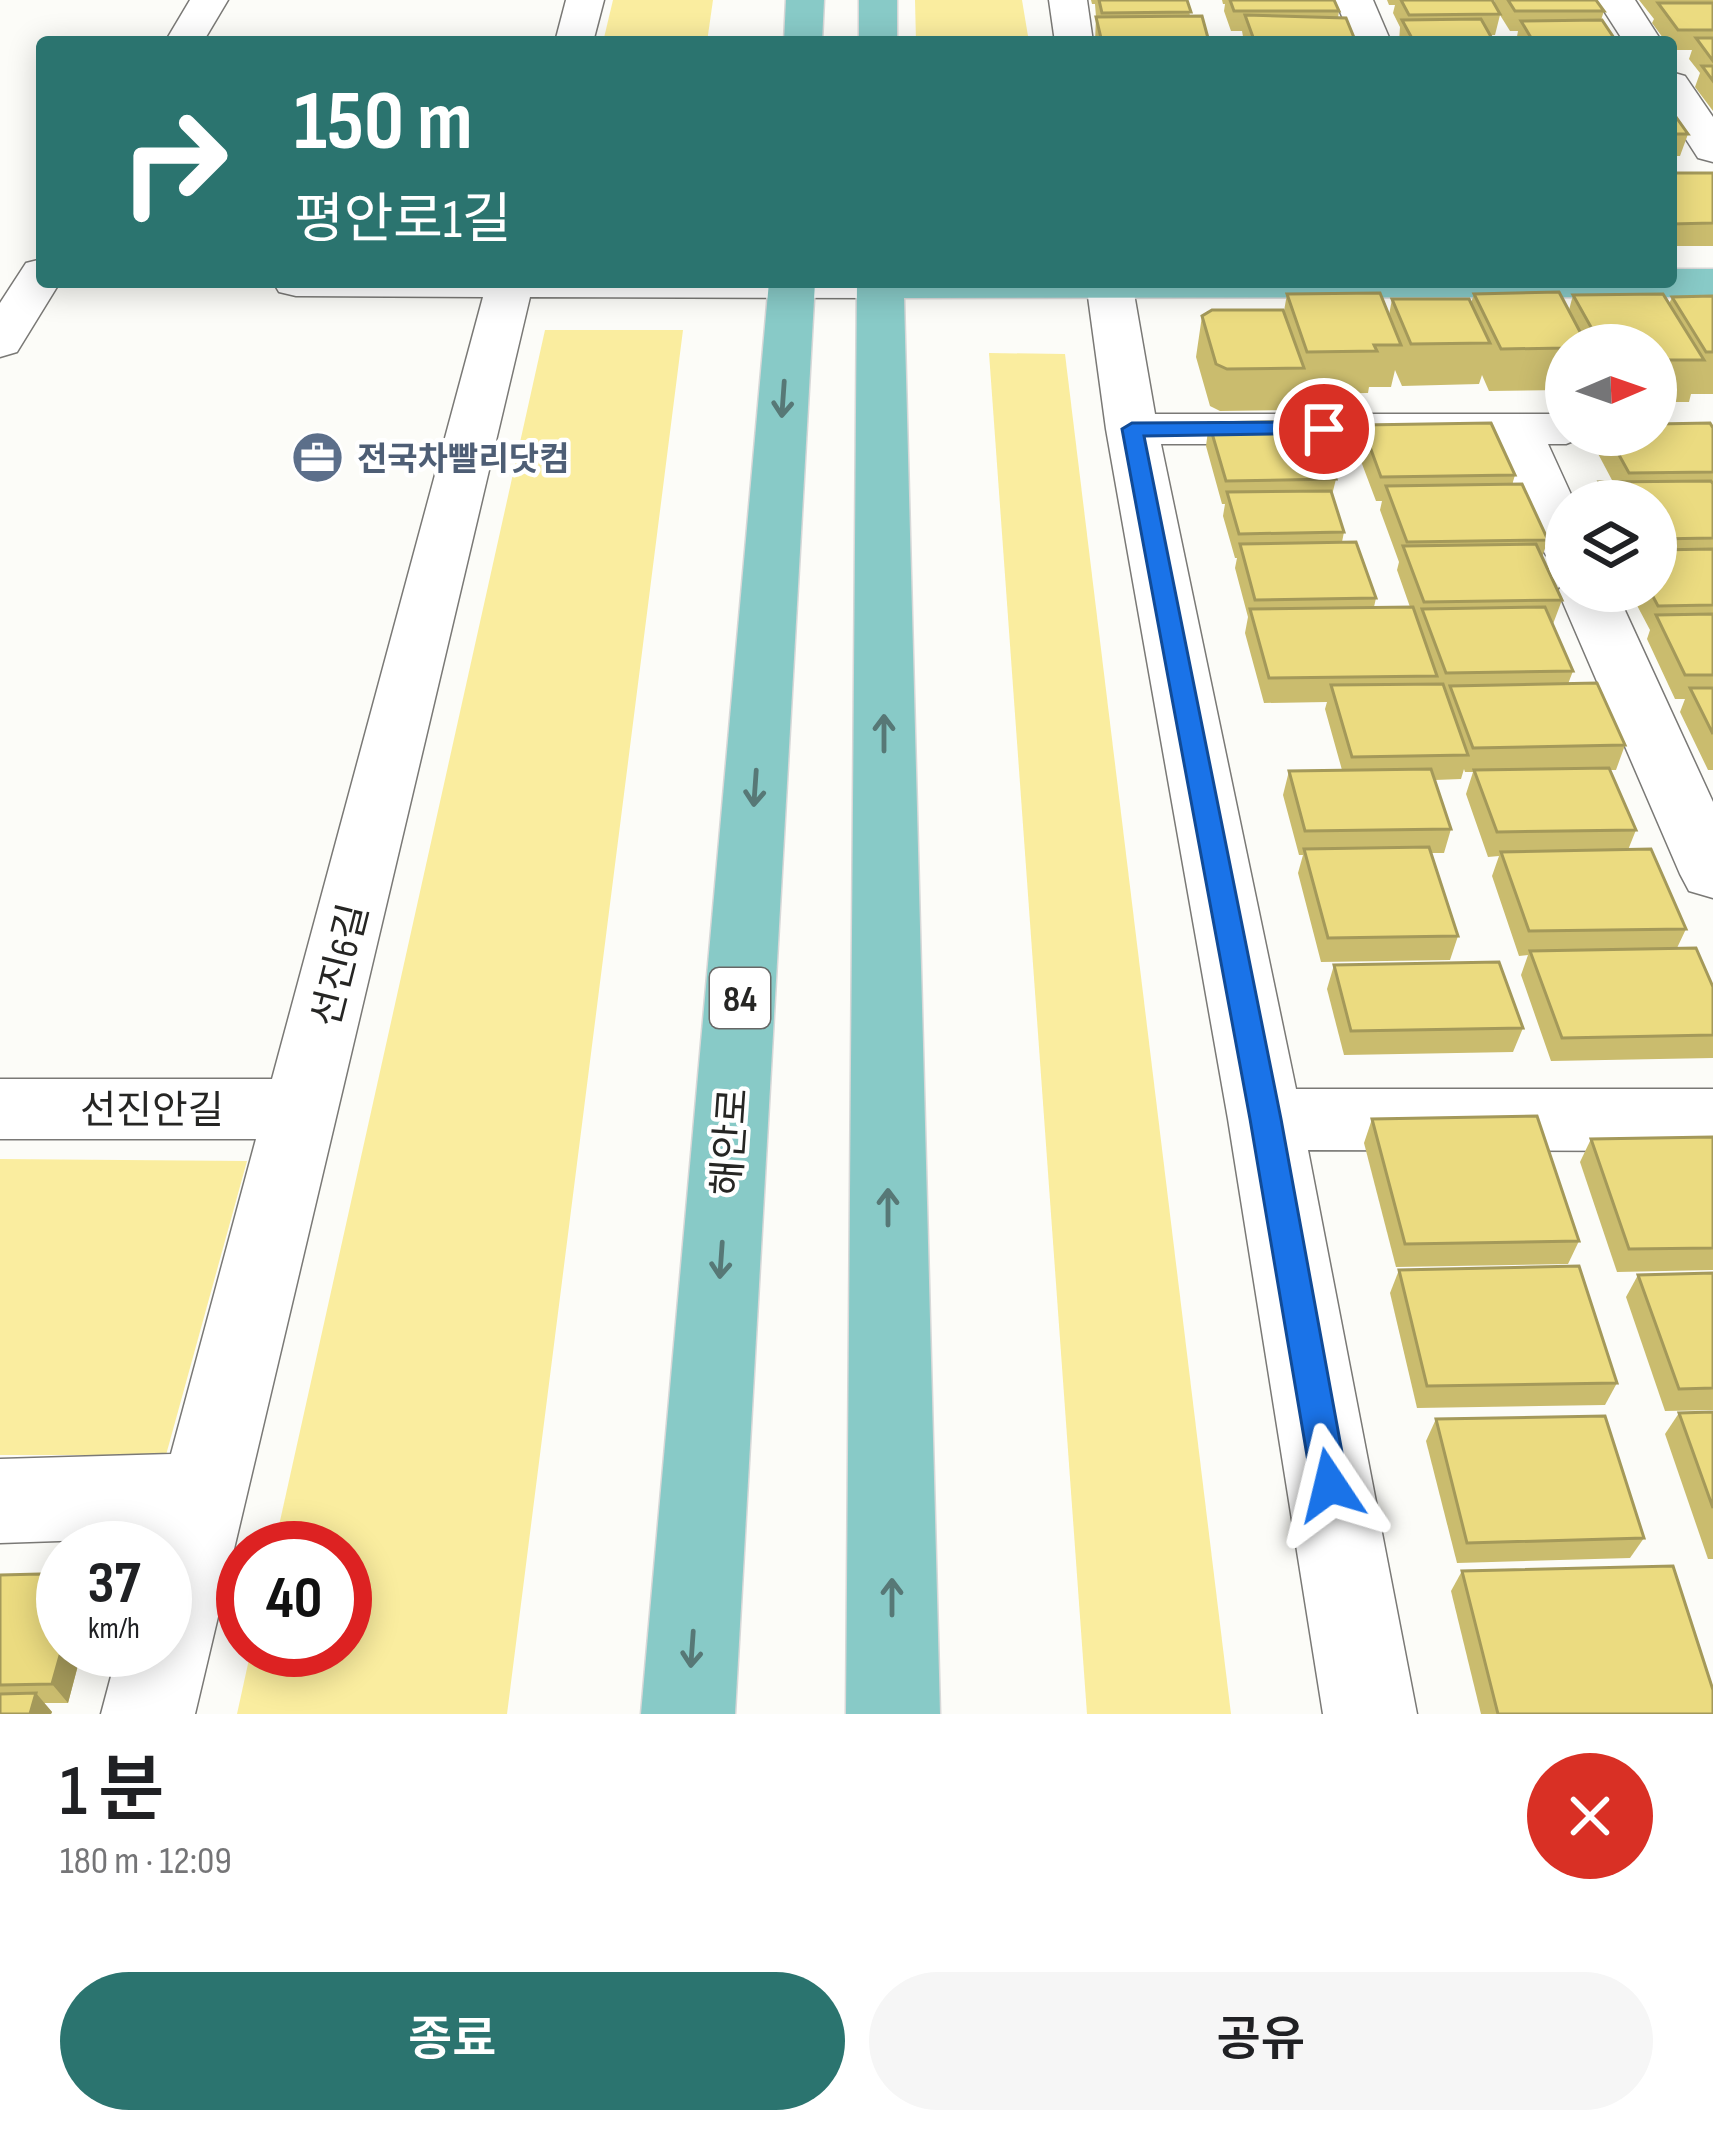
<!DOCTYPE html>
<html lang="ko">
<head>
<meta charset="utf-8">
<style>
  :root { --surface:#fff; --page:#f6f6f6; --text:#202124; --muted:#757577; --accent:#2b746f }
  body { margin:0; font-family:"Sofia Sans Condensed","Noto Sans KR",sans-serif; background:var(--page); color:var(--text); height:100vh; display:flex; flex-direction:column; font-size:45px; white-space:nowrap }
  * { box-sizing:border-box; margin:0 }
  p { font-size:39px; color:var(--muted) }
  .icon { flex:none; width:66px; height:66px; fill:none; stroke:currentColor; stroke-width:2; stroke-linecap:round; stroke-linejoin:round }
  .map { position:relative; height:1714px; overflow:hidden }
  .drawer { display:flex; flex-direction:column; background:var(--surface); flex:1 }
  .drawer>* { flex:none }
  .banner { position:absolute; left:36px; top:36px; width:1641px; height:252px; border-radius:12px; box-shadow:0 6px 30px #0003; background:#2b746f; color:#fff; overflow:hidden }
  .needle { width:78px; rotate:88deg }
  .buttons { position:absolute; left:1545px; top:324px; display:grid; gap:24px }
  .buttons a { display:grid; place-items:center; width:132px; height:132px; border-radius:50%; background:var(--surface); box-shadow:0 6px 30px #0003; font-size:60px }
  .speed { position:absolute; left:36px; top:1521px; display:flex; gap:24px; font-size:60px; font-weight:700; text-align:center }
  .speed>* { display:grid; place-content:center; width:156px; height:156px; border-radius:50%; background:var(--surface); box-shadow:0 6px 30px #0003; line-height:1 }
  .speed small { font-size:30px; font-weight:400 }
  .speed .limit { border:18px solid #d22; background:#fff; color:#111 }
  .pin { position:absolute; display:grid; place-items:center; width:102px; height:102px; color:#fff; margin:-51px; border:6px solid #fff; border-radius:50%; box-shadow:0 3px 12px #0007 }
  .me { position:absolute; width:132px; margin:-66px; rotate:350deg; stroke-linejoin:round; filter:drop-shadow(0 0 9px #0008) }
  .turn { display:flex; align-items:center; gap:42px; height:252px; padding:0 60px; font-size:54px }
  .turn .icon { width:156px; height:156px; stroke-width:2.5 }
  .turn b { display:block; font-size:84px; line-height:102px }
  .round { display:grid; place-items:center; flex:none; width:126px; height:126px; border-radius:63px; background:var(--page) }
  .head { display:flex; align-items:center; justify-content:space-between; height:204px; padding:0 60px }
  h1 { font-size:72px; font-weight:600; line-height:90px }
  .button { display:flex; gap:24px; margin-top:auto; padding:24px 60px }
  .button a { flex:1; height:138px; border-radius:72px; background:var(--accent); color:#fff; font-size:48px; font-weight:600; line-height:138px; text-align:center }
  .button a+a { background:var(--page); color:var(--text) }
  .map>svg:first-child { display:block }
  .green { fill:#faed9f }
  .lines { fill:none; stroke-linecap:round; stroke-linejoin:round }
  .minor-casing { stroke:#7a7976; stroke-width:3 }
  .major-casing { stroke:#d8d8d8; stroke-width:3 }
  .minor { fill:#fff; fill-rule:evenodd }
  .major { fill:#88cac7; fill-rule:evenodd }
  .wall { fill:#cabc6e }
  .shaded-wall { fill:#a4995a }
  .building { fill:#ebdb80; stroke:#a4995a; stroke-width:3 }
  .oneway { stroke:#577876 }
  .route { fill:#1a73e8; stroke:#114b97; stroke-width:3 }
  .labels { text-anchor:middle; stroke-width:9; stroke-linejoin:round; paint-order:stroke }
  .far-service-label { font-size:33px; font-weight:bold; fill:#4e5e75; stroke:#fff; text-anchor:start }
  .shield { fill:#fff; stroke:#676766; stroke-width:3 }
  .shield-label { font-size:36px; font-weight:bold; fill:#262624 }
  .street-label { font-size:39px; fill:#262624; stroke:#fff }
</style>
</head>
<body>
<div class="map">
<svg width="1713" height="1714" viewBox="0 0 1713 1714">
  <rect width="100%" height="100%" fill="#fcfcf8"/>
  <g class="green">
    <polygon points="613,0 713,0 707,42 603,42"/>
    <polygon points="915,0 1022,0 1029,42 916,42"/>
    <polygon points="545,330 683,330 507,1714 237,1714 251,1650 345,1650 345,1548 274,1548"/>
    <polygon points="989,353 1065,354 1231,1714 1087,1714"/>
    <polygon points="0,1159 247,1161 166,1455 0,1455"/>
  </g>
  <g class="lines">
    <defs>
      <g id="minor">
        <polygon points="190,0 228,0 203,42 165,42"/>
        <polygon points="566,0 604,0 593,42 555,42"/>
        <polygon points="1049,0 1087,0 1093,42 1055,42"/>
        <polygon points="1335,0 1373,0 1391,42 1353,42"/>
        <polygon points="1597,0 1635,0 1662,42 1624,42"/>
        <polygon points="1671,72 1685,76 1713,117 1713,162 1698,158 1671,116"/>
        <polygon points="42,259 42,282 60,282 17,352 0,357 0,303 26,263"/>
        <polygon points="273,282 903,284 897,294 880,298 530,297 195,1714 101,1714 118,1650 165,1650 165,1548 146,1548 148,1538 0,1543 0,1459 171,1454 256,1139 0,1139 0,1079 272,1079 483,297 296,296 279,292"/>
        <polygon points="1086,282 1132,282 1155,414 1566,414 1566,435 1588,435 1566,444 1548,444 1574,501 1566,501 1566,560 1546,555 1538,543 1496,444 1161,444 1296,1089 1713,1089 1713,1151 1308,1150 1417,1714 1323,1714 1228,1119 1106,429"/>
        <polygon points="1566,580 1566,591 1616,591 1713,802 1713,898 1689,891 1680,874 1558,591"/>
      </g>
      <g id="major">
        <polygon points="786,0 824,0 822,42 784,42"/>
        <rect x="859" y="0" width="38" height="42"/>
        <polygon points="1671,269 1713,269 1713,297 904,298 940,1714 846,1714 857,282 1671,282"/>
        <polygon points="769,282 815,282 735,1714 641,1714"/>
      </g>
    </defs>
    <use href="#minor" class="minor-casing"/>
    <use href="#major" class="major-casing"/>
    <use href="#minor" class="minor"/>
    <use href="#major" class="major"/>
  </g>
  <g class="wall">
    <polygon points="1091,0 1187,0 1190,16 1208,38 1208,42 1095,42 1096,17 1095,4 1092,4"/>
    <polygon points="1222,0 1334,0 1339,11 1338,18 1355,42 1244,42 1242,31 1231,31 1224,11 1225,4 1223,4"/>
    <polygon points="1387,0 1492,0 1496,8 1494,0 1596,0 1604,11 1601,20 1616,41 1516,42 1518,31 1510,31 1500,15 1495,35 1490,35 1494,42 1399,42 1400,27 1393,13 1395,5 1389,5"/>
    <polygon points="1639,0 1713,0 1713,111 1695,87 1700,73 1689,59 1692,50 1672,50 1671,42 1666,42 1652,23 1654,19"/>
    <polygon points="1671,110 1688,134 1680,156 1671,156"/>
    <rect x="1671" y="173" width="42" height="73"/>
    <polygon points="1287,294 1389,315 1392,299 1471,303 1474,294 1569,310 1573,295 1669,304 1672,297 1713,296 1713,394 1691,394 1689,402 1656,402 1656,345 1566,345 1566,390 1489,391 1482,375 1479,384 1402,386 1395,370 1391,387 1369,387 1368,393 1299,394 1296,410 1220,411 1210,406 1196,357 1202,316 1284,311"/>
    <polygon points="1209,423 1336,479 1332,495 1344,532 1342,542 1376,598 1374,607 1410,607 1397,570 1399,562 1380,510 1382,501 1376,501 1356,448 1362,425 1515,475 1512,485 1548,540 1542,557 1562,600 1553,624 1573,671 1568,684 1625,745 1616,770 1610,770 1636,830 1628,850 1686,929 1677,948 1713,987 1713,1058 1551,1061 1521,975 1528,955 1519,956 1492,876 1499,856 1488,857 1466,794 1473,772 1465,772 1464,769 1461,779 1435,780 1451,829 1444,853 1431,853 1458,936 1450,960 1321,962 1298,873 1303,855 1299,855 1283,795 1289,771 1342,770 1325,709 1327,702 1264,703 1245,633 1248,617 1235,568 1237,558 1235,558 1223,516 1225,504 1222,504 1206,446"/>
    <polygon points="1713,428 1713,770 1708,770 1680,712 1685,699 1675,699 1647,639 1650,630 1631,594 1632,591 1656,591 1656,501 1592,501 1599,482 1613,482 1595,448 1599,435 1656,435"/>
    <polygon points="1334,965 1523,1028 1513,1052 1344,1055 1327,989"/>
    <polygon points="1372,1119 1579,1241 1568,1264 1396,1267 1364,1143"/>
    <polygon points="1713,1137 1713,1270 1617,1272 1580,1162 1591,1139"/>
    <polygon points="1399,1270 1617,1383 1605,1405 1417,1408 1390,1293"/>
    <polygon points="1713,1273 1713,1410 1665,1411 1626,1297 1638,1275"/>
    <polygon points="1713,1412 1713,1559 1708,1559 1665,1434 1679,1413"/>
    <polygon points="1436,1419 1644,1538 1630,1558 1457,1563 1426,1441"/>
    <polygon points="1462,1571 1713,1714 1481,1714 1451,1591"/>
    <polygon points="0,1575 63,1650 82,1650 68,1703 44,1703 52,1712 51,1714 0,1714"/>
  </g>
  <g class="shaded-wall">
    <polygon points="63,1645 63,1650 82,1650 68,1703 52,1684"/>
    <polygon points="36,1693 52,1712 51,1714 30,1714"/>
  </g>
  <g class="building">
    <polygon points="1099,0 1187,0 1191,12 1102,13"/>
    <polygon points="1230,0 1334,0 1339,11 1234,11"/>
    <polygon points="1401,0 1492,0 1500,14 1409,15"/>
    <polygon points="1508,0 1596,0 1604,11 1515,11"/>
    <polygon points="1658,3 1713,3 1713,30 1678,30"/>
    <polygon points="1245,15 1346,18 1355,40 1254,40"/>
    <polygon points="1202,16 1208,38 1101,38 1096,17"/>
    <polygon points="1481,19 1494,42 1414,42 1402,20"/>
    <polygon points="1602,20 1616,41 1533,41 1521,21"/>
    <polygon points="1696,38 1713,38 1713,61"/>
    <polygon points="1702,66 1713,66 1713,81"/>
    <polygon points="1671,110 1688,134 1671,134"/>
    <polygon points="1671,173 1713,173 1713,223 1671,224"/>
    <polygon points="1559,292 1587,345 1566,345 1566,348 1501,349 1474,294"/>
    <polygon points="1380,293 1401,345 1374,345 1377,351 1307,352 1287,294"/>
    <polygon points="1663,294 1704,360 1656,360 1656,345 1601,345 1573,295"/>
    <polygon points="1713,296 1713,352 1706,352 1672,297"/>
    <polygon points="1392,299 1469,299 1490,343 1411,344"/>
    <polygon points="1212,310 1283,310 1304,368 1227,369 1216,364 1202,316"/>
    <polygon points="1316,421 1336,479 1226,481 1209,423"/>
    <polygon points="1491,423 1515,475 1381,477 1362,425"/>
    <polygon points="1710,423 1713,428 1713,472 1629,473 1608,435 1656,435 1656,424"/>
    <polygon points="1711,481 1713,484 1713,538 1656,539 1656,501 1608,501 1599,482"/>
    <polygon points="1522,484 1548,540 1407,542 1386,486"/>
    <polygon points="1331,491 1344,532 1239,534 1227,492"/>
    <polygon points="1356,542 1376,598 1255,600 1240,544"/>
    <polygon points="1536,544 1562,600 1424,602 1403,546"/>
    <polygon points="1713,549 1713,605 1658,606 1650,591 1656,591 1656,569 1663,569 1656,557 1656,550"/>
    <polygon points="1413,607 1437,676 1269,678 1250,609"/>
    <polygon points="1545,607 1573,671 1446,673 1422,609"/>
    <polygon points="1713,614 1713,675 1685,675 1656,615"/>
    <polygon points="1597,683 1625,745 1473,748 1450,686"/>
    <polygon points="1443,684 1468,755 1352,757 1331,685"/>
    <polygon points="1690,688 1713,688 1713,734"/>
    <polygon points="1609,768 1636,830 1497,832 1474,770"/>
    <polygon points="1431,769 1451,829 1305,831 1289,771"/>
    <polygon points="1429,847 1458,936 1328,938 1304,849"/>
    <polygon points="1651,849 1686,929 1529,931 1501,852"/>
    <polygon points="1696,948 1713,987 1713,1035 1562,1038 1530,951"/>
    <polygon points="1499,962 1523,1028 1351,1031 1334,965"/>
    <polygon points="1537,1116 1579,1241 1405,1244 1372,1119"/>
    <polygon points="1713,1137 1713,1248 1629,1249 1591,1139"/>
    <polygon points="1579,1266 1617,1383 1427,1386 1399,1270"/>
    <polygon points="1713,1273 1713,1388 1679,1389 1638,1275"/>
    <polygon points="1713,1412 1713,1508 1679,1413"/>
    <polygon points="1605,1416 1644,1538 1467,1543 1436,1419"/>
    <polygon points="1673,1566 1713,1690 1713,1714 1498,1714 1462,1571"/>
    <polygon points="40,1574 63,1592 63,1645 52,1684 0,1685 0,1575"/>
    <polygon points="36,1693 30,1714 0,1714 0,1694"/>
  </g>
  <defs><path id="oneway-shaft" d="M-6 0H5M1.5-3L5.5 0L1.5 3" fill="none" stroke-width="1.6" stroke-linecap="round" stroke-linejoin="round" transform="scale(3)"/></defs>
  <g class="oneway">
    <use href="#oneway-shaft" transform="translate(783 399) rotate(94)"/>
    <use href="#oneway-shaft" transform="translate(884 733) rotate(-90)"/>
    <use href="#oneway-shaft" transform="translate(755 788) rotate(94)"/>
    <use href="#oneway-shaft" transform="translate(888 1207) rotate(-90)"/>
    <use href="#oneway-shaft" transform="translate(721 1260) rotate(94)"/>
    <use href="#oneway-shaft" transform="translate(892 1597) rotate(-90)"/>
    <use href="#oneway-shaft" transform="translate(692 1649) rotate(94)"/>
  </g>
  <polygon class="route" points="1324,422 1334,429 1331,433 1144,436 1281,1119 1348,1485 1342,1497 1330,1502 1317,1497 1312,1485 1250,1119 1122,429 1132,423"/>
  <defs>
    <symbol id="office-disc" viewBox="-11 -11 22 22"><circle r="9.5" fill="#5c6f8a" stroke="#fff"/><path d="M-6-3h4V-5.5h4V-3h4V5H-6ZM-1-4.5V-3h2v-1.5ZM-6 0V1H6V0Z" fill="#fff"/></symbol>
  </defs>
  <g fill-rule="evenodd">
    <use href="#office-disc" x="288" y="428" width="59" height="59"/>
  </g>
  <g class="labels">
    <g class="far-service-label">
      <text x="357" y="470">전국차빨리닷컴</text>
    </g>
    <rect class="shield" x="710" y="968" width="60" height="60" rx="9"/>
    <g class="shield-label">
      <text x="740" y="1011">84</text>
    </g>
    <g class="street-label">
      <text transform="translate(339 965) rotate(-76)" y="14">선진6길</text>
      <text x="152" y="1123">선진안길</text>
      <text transform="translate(729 1142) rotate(-86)" y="14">해안로</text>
    </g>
  </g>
</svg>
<div class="buttons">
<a><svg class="needle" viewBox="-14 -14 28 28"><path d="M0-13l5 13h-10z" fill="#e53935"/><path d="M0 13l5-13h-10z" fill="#757577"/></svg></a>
<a><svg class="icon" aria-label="layers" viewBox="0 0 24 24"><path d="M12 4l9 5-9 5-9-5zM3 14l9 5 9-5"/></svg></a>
</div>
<div class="speed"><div>37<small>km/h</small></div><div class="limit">40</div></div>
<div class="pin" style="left:1324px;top:429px;background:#d93025"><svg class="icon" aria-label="arrive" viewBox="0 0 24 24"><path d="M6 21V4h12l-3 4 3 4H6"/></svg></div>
<svg class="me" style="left:1330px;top:1485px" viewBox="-20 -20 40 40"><path d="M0-17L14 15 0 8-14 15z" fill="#1a73e8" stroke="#fff" stroke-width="4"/></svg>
<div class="banner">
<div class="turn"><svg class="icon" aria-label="right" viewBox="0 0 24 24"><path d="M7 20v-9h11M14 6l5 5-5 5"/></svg><div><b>150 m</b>평안로1길</div></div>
</div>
</div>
<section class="drawer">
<div class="head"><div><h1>1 분</h1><p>180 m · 12:09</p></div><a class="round" style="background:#d93025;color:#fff"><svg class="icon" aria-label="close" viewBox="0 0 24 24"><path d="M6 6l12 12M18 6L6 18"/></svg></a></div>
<div class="button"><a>종료</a><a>공유</a></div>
</section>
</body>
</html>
